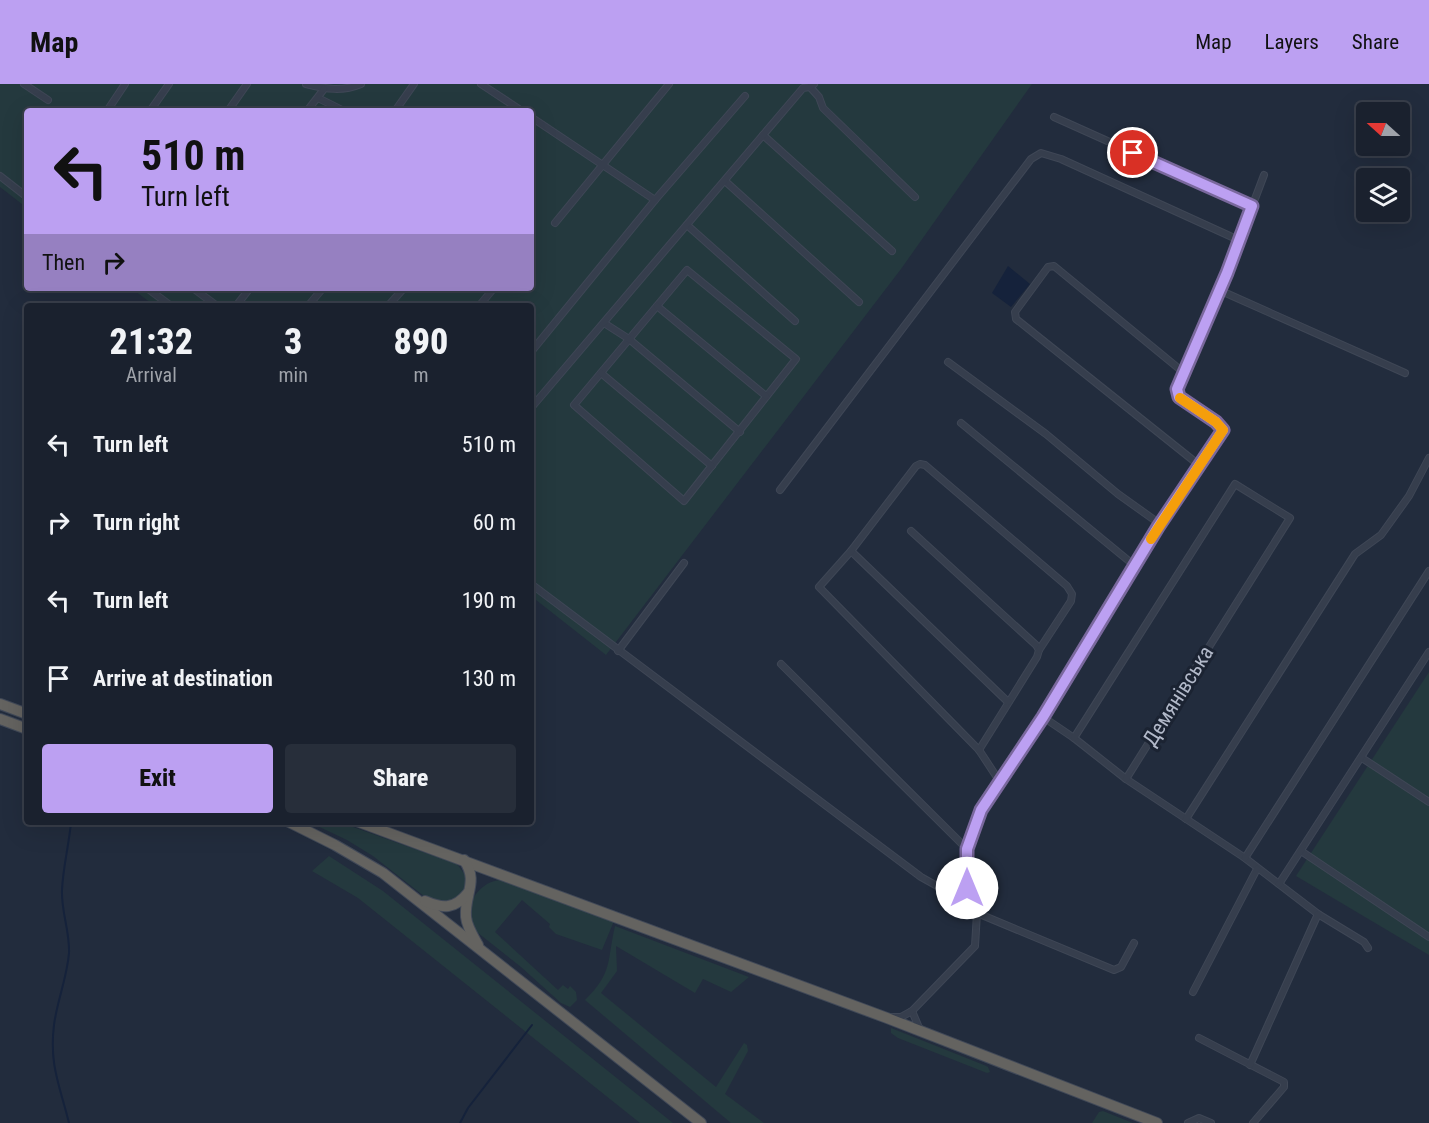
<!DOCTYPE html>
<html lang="en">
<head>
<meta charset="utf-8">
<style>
  :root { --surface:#1a212e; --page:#272e3a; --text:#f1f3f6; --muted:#9fa3aa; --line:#383e4a; --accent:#bca0f2 }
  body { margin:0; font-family:"Roboto Condensed",sans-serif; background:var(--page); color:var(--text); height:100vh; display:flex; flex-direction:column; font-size:22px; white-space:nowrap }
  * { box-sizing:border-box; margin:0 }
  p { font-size:20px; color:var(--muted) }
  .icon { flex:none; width:33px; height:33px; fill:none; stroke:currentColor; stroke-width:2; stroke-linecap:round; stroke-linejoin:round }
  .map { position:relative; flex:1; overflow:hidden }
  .side { position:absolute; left:24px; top:219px; width:510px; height:522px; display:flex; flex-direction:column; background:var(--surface); border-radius:6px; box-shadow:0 6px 24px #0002,0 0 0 2px var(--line) }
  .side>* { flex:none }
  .guide { position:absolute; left:24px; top:24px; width:510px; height:183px; border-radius:6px; box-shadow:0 6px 24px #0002,0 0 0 2px var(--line); background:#bca0f2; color:#111; overflow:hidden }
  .needle { width:39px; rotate:291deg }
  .tools { position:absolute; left:1356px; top:18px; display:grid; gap:12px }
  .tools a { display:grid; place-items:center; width:54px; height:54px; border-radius:6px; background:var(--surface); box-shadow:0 6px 24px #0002,0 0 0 2px var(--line); font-size:30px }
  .pin { position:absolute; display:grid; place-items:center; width:51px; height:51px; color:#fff; margin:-26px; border:3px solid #fff; border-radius:50%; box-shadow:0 2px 6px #0007 }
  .me { position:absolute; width:66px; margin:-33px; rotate:0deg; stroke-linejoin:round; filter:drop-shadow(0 0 4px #0008) }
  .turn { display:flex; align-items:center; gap:21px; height:126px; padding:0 18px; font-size:27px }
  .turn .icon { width:78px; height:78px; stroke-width:2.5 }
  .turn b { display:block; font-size:42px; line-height:51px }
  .then { display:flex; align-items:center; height:57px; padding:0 18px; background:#0003; gap:12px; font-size:22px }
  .eta { display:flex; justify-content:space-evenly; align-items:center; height:102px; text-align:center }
  .eta b { font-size:36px; font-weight:800; line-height:42px }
  .primary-button { display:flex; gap:12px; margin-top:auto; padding:12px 18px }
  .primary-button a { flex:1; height:69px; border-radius:6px; background:var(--accent); color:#111; font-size:24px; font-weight:800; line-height:69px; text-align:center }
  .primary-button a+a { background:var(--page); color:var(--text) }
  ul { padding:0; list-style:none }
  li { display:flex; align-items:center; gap:18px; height:78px; padding:0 18px }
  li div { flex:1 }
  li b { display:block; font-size:22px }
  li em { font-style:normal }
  header { display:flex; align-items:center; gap:36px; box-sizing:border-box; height:84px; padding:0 30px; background:var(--accent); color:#111 }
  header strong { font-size:28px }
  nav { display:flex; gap:33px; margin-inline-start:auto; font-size:21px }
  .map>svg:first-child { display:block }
  .green { fill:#24393e }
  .water { fill:#15223b }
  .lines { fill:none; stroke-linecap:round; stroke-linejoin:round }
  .stream { stroke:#15223b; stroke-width:2 }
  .minor-casing { stroke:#3f4756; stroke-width:8 }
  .trunk-casing { stroke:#414958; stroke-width:12 }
  .minor { stroke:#363e4d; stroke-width:6 }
  .trunk { stroke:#646360; stroke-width:10 }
  .route-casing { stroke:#7a689d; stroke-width:15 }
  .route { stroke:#bca0f2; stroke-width:10 }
  .slow { stroke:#f59e0b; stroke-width:10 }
  .labels { text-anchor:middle; stroke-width:6; stroke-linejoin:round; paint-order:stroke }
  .street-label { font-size:21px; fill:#b2b9c9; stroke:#1b2332 }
</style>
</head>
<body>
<header>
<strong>Map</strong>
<nav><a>Map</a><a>Layers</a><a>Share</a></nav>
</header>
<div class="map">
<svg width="1429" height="1039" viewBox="0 0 1429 1039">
  <rect width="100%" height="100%" fill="#222c3d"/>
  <g class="green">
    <polygon points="0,0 1032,0 901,185 606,571 531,512 531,222 155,222 131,204 531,204 531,27 27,27 27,124 0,103"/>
    <polygon points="1429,588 1429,871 1296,792"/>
    <polygon points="309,738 339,738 457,780 465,791 465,805 451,819 429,816 373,772 347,756"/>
    <polygon points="329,772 383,807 673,1039 640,1039 358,814 312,787"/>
    <path d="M 503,796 L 614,837 L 602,866 L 556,850 L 549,843 L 550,840 L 522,816 L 495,848 L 558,906 L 563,901 L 568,905 L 570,902 L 576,908 L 577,916 L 570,923 L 561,919 L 521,883 L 473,845 C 472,839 470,832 470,826 C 471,810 487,795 503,796 Z"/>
    <path d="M 615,842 L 749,893 L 731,908 L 703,895 L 695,909 L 616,862 L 617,887 L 601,909 L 716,1003 L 744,959 L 747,961 L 748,967 L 725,1010 L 764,1039 L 731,1039 L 585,916 C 613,889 607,876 615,842 Z"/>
    <polygon points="891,944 984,981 988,983 990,988 987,989 898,954 891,949"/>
    <polygon points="1103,1027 1133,1039 1092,1039 1099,1028"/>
  </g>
  <polygon class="water" points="1008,182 1030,200 1011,223 992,209"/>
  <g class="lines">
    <g class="stream">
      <path d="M 69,1039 C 60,1002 49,981 54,941 C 57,917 67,894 69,869 C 70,848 61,827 62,806 C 63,783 69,761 71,738"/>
      <polyline points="460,1039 468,1024 532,941"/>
    </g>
    <defs>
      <g id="minor">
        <polyline points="24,0 48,16"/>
        <path d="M 306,0 C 326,5 342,8 361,0"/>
        <polyline points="481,0 522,27"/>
        <polyline points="810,3 819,13 823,24 915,113"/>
        <polyline points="318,14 344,27"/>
        <polyline points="107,27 125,0"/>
        <polyline points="150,27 169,0"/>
        <polyline points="228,27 247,0"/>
        <polyline points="307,27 324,5"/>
        <polyline points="395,27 414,0"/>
        <polyline points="531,33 655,116"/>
        <polyline points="1054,33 1252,122"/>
        <polyline points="763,51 892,167"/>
        <polyline points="0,92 27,113"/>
        <polyline points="725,97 859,218"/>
        <polyline points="555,139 669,0"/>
        <polyline points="687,141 795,237"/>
        <polygon points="687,186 796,275 684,417 574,321"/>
        <polyline points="147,204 171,222"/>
        <polyline points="193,204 217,222"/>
        <polyline points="1219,206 1405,289"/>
        <polyline points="236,222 250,204"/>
        <polyline points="308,222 323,204"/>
        <polyline points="388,222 404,204"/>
        <polyline points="479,222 494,204"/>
        <polyline points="657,222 766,312"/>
        <polyline points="604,239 629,255 740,348"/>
        <polyline points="531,268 655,116 745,12"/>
        <polyline points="948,278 1046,350 1118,410 1160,440"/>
        <polyline points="1183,288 1054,182 1048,183 1015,228 1016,235 1199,381"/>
        <polyline points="601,289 712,382"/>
        <polyline points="531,324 803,4 810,3 814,0"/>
        <polyline points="961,339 1135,482"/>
        <polyline points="780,406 1031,75 1041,69 1061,75 1232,153 1238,159"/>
        <polyline points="911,447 1036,561 1039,566 1037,573 979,666"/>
        <polyline points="851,467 1008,618"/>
        <polyline points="531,500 921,793 971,821"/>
        <polyline points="618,567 684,479"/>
        <polyline points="781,580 967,765"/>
        <polyline points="1043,633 1074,654 1126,695 1245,774 1318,830 1364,858 1368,864"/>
        <polyline points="1074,654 1235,400 1290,434 1126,695"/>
        <polyline points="1362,674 1429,718"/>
        <polyline points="1000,698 979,666 819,503 851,467 916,382 920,380 925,381 1067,502 1072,510 1071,517 1039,566"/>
        <polyline points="1186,735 1355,470 1381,451 1409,412 1429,374"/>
        <polyline points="1301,767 1429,853"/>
        <polyline points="1245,774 1429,487"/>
        <polyline points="1279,800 1429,568"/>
        <polyline points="977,829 1114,886 1121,883 1134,859"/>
        <polyline points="1193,908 1257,785"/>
        <polyline points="912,927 920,946"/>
        <polyline points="893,933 901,933 912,927 975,862 977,829 971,821 967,804 967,765 982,726 1043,633 1159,443 1223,346 1216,338 1179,313 1177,305 1227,189 1264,91"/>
        <polyline points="1199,954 1284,998 1284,1003 1253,1039"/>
        <polyline points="1250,981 1318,830"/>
        <polyline points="1188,1039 1199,1034 1211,1039"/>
      </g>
      <g id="trunk">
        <polyline points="0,620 27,630"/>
        <polyline points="0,635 27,645"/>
        <polyline points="289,738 335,761 383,789 701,1039"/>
        <polyline points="359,738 887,934 1157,1039"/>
        <path d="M 464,776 C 479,798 464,810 466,833 C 467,843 473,852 478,861"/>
        <path d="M 425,817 C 443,825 455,825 468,809"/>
      </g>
    </defs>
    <use href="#minor" class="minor-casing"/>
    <use href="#trunk" class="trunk-casing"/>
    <use href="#minor" class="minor"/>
    <use href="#trunk" class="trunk"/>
  </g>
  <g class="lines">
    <defs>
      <polyline id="route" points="967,804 967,765 981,726 1043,633 1158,443 1223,346 1216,338 1179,313 1177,305 1227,189 1252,122 1133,69"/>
    </defs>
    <use href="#route" class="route-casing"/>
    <use href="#route" class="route"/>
    <polyline class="slow" points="1151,455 1223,346 1216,338 1180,314"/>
  </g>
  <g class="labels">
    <g class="street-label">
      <text transform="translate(1178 612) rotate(-58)" y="7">Демянівська</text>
    </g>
  </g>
</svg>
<div class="tools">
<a><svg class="needle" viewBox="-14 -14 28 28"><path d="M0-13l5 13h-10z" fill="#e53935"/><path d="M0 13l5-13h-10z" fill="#9fa3aa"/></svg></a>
<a><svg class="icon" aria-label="layers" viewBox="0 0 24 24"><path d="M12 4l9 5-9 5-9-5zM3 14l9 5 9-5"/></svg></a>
</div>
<div class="pin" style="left:1133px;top:69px;background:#d93025"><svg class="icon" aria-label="arrive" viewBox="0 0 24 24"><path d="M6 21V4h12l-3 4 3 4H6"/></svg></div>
<svg class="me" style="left:967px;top:804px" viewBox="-20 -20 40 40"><circle r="19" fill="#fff"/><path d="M0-13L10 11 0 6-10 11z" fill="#bca0f2"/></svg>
<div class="guide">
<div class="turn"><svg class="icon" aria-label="left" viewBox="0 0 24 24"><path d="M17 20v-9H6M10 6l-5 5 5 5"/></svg><div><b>510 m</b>Turn left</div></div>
<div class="then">Then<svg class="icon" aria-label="right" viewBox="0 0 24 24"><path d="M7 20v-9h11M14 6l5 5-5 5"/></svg></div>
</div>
<section class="side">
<div class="eta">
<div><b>21:32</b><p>Arrival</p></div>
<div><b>3</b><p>min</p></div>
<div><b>890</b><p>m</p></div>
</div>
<ul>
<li><svg class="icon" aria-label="left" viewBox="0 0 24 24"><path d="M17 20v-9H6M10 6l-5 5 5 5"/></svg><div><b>Turn left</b></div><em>510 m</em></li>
<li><svg class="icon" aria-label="right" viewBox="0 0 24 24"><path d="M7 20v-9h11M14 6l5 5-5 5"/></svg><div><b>Turn right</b></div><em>60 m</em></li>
<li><svg class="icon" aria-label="left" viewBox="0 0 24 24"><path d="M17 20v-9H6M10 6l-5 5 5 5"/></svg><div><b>Turn left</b></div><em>190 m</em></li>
<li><svg class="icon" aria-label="arrive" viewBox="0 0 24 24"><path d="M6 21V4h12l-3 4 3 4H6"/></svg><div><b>Arrive at destination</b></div><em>130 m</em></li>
</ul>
<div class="primary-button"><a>Exit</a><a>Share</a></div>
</section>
</div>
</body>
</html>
